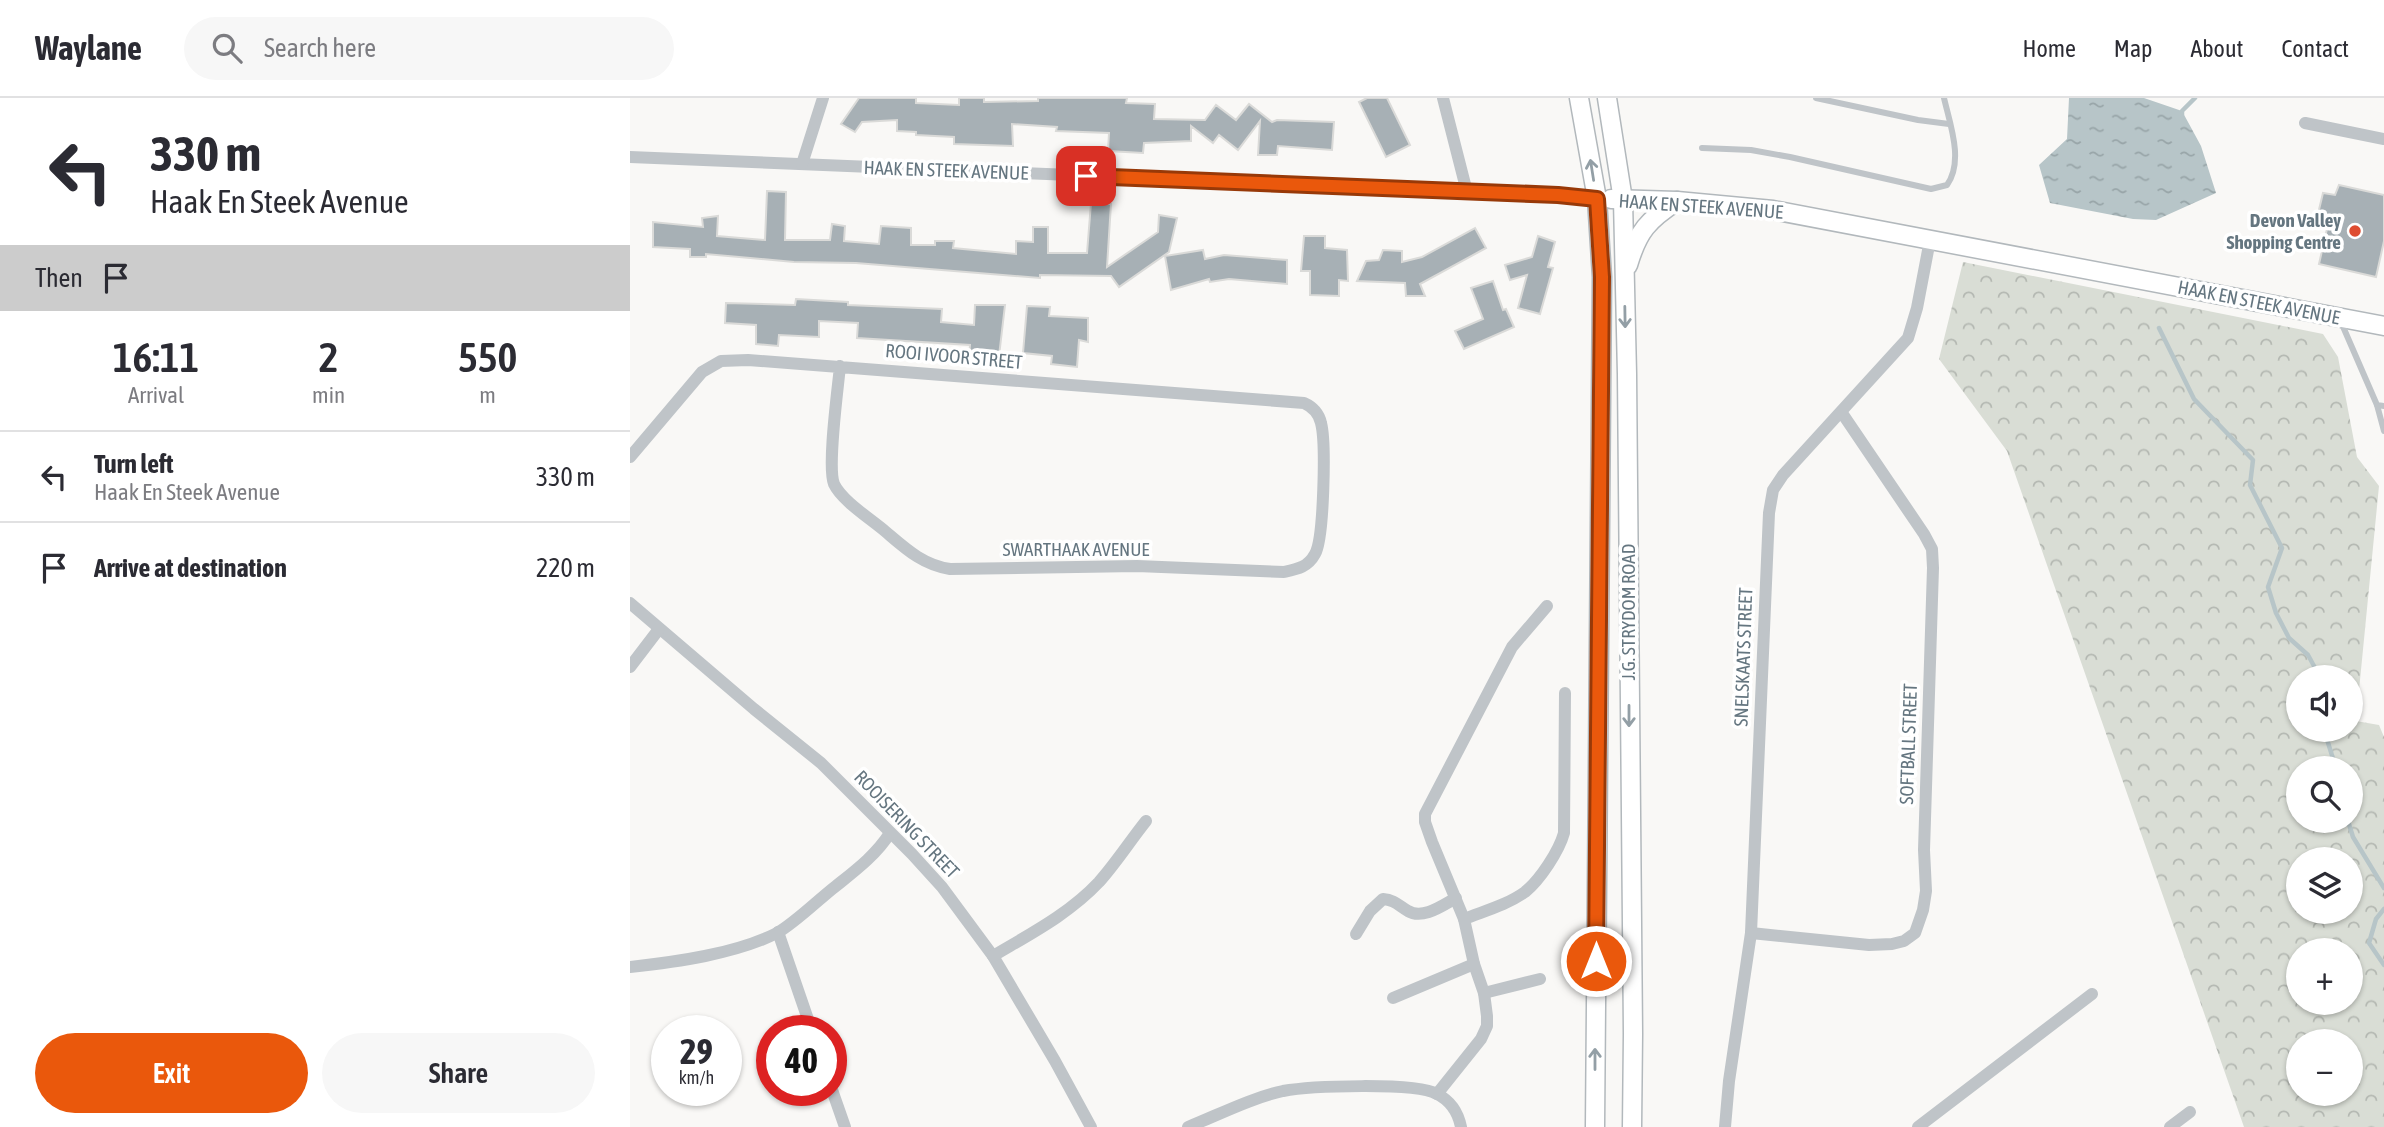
<!DOCTYPE html>
<html lang="en">
<head>
<meta charset="utf-8">
<style>
  :root { --surface:#fff; --page:#f7f7f7; --text:#2b2b33; --muted:#7c7c81; --line:#e1e1e2; --accent:#ea580c }
  body { margin:0; font-family:"Asap Condensed",sans-serif; background:var(--page); color:var(--text); height:100vh; display:flex; flex-direction:column; font-size:26px; white-space:nowrap }
  * { box-sizing:border-box; margin:0 }
  p { font-size:23px; color:var(--muted) }
  .icon { flex:none; width:38px; height:38px; fill:none; stroke:currentColor; stroke-width:2; stroke-linecap:round; stroke-linejoin:round }
  .map { position:relative; flex:1; overflow:hidden }
  .side { display:flex; flex-direction:column; background:var(--surface); width:630px }
  .side>* { flex:none }
  .guide { background:#fff; color:var(--text); overflow:hidden }
  .buttons { position:absolute; left:1656px; top:567px; display:grid; gap:14px }
  .buttons a { display:grid; place-items:center; width:77px; height:77px; border-radius:50%; background:var(--surface); box-shadow:0 2px 5px #0004; font-size:35px }
  .speed { position:absolute; left:21px; top:917px; display:flex; gap:14px; font-size:35px; font-weight:700; text-align:center }
  .speed>* { display:grid; place-content:center; width:91px; height:91px; border-radius:50%; background:var(--surface); box-shadow:0 2px 5px #0004; line-height:1 }
  .speed small { font-size:18px; font-weight:400 }
  .speed .limit { border:10px solid #d22; background:#fff; color:#111 }
  .pin { position:absolute; display:grid; place-items:center; width:60px; height:60px; color:#fff; margin:-30px; border-radius:14px; box-shadow:0 4px 10px #0006 }
  .me { position:absolute; width:77px; margin:-38px; rotate:0deg; stroke-linejoin:round; filter:drop-shadow(0 0 5px #0008) }
  .turn { display:flex; align-items:center; gap:24px; height:147px; padding:0 35px; font-size:32px }
  .turn .icon { width:91px; height:91px; stroke-width:2.5 }
  .turn b { display:block; font-size:49px; line-height:60px }
  .then { display:flex; align-items:center; height:66px; padding:0 35px; background:#0003; gap:14px; font-size:26px }
  .eta { display:flex; justify-content:space-evenly; align-items:center; height:119px; text-align:center }
  .eta b { font-size:42px; font-weight:600; line-height:49px }
  .cta { display:flex; gap:14px; margin-top:auto; padding:14px 35px }
  .cta a { flex:1; height:80px; border-radius:42px; background:var(--accent); color:#fff; font-size:28px; font-weight:600; line-height:80px; text-align:center }
  .cta a+a { background:var(--page); color:var(--text) }
  ul { padding:0; list-style:none }
  li { display:flex; align-items:center; gap:21px; height:91px; padding:0 35px; border-top:2px solid var(--line) }
  li div { flex:1 }
  li b { display:block; font-size:26px }
  li em { font-style:normal }
  header { display:flex; align-items:center; gap:42px; box-sizing:border-box; height:98px; padding:0 35px; background:var(--surface); border-bottom:2px solid var(--line) }
  header strong { font-size:33px }
  nav { display:flex; gap:38px; margin-inline-start:auto; font-size:24px }
  .search { width:490px; height:63px; background:var(--page); display:flex; align-items:center; gap:18px; box-sizing:border-box; padding:0 24px; border-radius:38px; color:var(--muted); font-size:26px }
  main { display:flex; flex:1; min-height:0 }
  .map>svg:first-child { display:block }
  .park { fill:url(#park-crowns); fill-rule:evenodd }
  .water { fill:url(#water-ripples) }
  .lines { fill:none; stroke-linecap:round; stroke-linejoin:round }
  .stream { stroke:#b7c5c8; stroke-width:4.5 }
  .building { fill:#a7b0b5; stroke:#dadad8; stroke-width:2 }
  .secondary-casing { stroke:#b2b8bc; stroke-width:21 }
  .lane { stroke:#bfc4c8; stroke-width:6 }
  .street { stroke:#bfc4c8; stroke-width:12 }
  .secondary { stroke:#fff; stroke-width:18 }
  .oneway { stroke:#939fa6 }
  .route-casing { stroke:#983908; stroke-width:18 }
  .route { stroke:#ea580c; stroke-width:12 }
  .poi-dot { fill:#de4c30; stroke:#fff; stroke-width:2.5 }
  .labels { text-anchor:middle; stroke-width:7; stroke-linejoin:round; paint-order:stroke }
  .street-label { font-size:19px; fill:#657680; stroke:#fff }
  .poi-label { font-size:19px; font-weight:bold; fill:#657680; stroke:#fff; text-anchor:end }
</style>
</head>
<body>
<header>
<strong>Waylane</strong>
<div class="search"><svg class="icon" aria-label="search" viewBox="0 0 24 24"><circle cx="10" cy="10" r="6"/><path d="M15 15l6 6"/></svg>Search here</div>
<nav><a>Home</a><a>Map</a><a>About</a><a>Contact</a></nav>
</header>
<main>
<section class="side">
<div class="guide">
<div class="turn"><svg class="icon" aria-label="left" viewBox="0 0 24 24"><path d="M17 20v-9H6M10 6l-5 5 5 5"/></svg><div><b>330 m</b>Haak En Steek Avenue</div></div>
<div class="then">Then<svg class="icon" aria-label="arrive" viewBox="0 0 24 24"><path d="M6 21V4h12l-3 4 3 4H6"/></svg></div>
</div>
<div class="eta">
<div><b>16:11</b><p>Arrival</p></div>
<div><b>2</b><p>min</p></div>
<div><b>550</b><p>m</p></div>
</div>
<ul>
<li><svg class="icon" aria-label="left" viewBox="0 0 24 24"><path d="M17 20v-9H6M10 6l-5 5 5 5"/></svg><div><b>Turn left</b><p>Haak En Steek Avenue</p></div><em>330 m</em></li>
<li><svg class="icon" aria-label="arrive" viewBox="0 0 24 24"><path d="M6 21V4h12l-3 4 3 4H6"/></svg><div><b>Arrive at destination</b></div><em>220 m</em></li>
</ul>
<div class="cta"><a>Exit</a><a>Share</a></div>
</section>
<div class="map">
<svg width="1754" height="1029" viewBox="0 0 1754 1029">
  <defs>
    <pattern id="park-crowns" width="20" height="18" patternUnits="userSpaceOnUse" patternTransform="scale(1.75)"><rect width="20" height="18" fill="#d9ddd5"/><path d="M2 6a3 3 0 1 1 6 0M12 15a3 3 0 1 1 6 0" fill="none" stroke="#b4b8b2"/></pattern>
    <pattern id="water-ripples" width="26" height="14" patternUnits="userSpaceOnUse" patternTransform="scale(1.75)"><rect width="26" height="14" fill="#b7c5c8"/><path d="M2 4q2-2 4 0t4 0M15 11q2-2 4 0t4 0" fill="none" stroke="#98a5a8"/></pattern>
  </defs>
  <rect width="100%" height="100%" fill="#f9f8f6"/>
  <path class="park" d="M 1333,164 L 1693,236 L 1708,259 L 1727,359 L 1749,388 L 1726,623 L 1749,627 L 1754,639 L 1754,1029 L 1614,1029 L 1377,353 L 1309,261 ZM 1668,579 L 1720,579 L 1720,632 L 1668,632 ZM 1668,670 L 1720,670 L 1720,723 L 1668,723 ZM 1668,761 L 1720,761 L 1720,814 L 1668,814 ZM 1668,852 L 1720,852 L 1720,905 L 1668,905 ZM 1668,943 L 1720,943 L 1720,996 L 1668,996 Z"/>
  <polygon class="water" points="1439,0 1514,0 1552,13 1571,48 1586,95 1526,122 1503,121 1420,105 1409,67 1437,41"/>
  <g class="lines">
    <g class="stream">
      <polyline points="1552,17 1552,13 1565,0"/>
      <polyline points="1529,230 1564,301 1623,362 1620,387 1652,450 1638,489 1646,515 1659,540 1678,557 1690,579"/>
      <polyline points="1694,632 1706,670"/>
      <polyline points="1718,723 1723,739 1754,790"/>
      <polyline points="1754,811 1746,821 1739,845 1754,867"/>
    </g>
  </g>
  <g class="building">
    <polygon points="229,0 286,0 286,5 329,7 329,0 354,0 354,4 408,3 408,0 497,0 496,5 525,6 524,21 575,22 586,7 606,22 619,6 642,24 647,22 704,24 702,52 648,48 647,57 628,57 630,23 608,52 589,37 583,45 561,28 561,43 514,45 513,55 478,53 479,35 426,33 427,29 382,26 383,48 324,46 324,39 286,37 286,34 267,33 267,22 232,24 225,34 211,26"/>
    <polygon points="737,0 757,0 780,47 756,59 729,4"/>
    <polygon points="1709,87 1754,97 1754,143 1746,179 1689,166 1699,122 1687,120 1693,95 1705,97"/>
    <polygon points="137,93 156,94 155,142 200,142 202,126 215,128 214,143 249,146 251,128 281,130 281,147 305,147 305,143 324,143 323,150 386,156 386,143 403,144 403,129 418,129 418,155 457,155 461,105 481,106 477,169 528,134 529,117 547,120 539,154 489,189 481,178 410,177 410,180 226,165 164,164 76,156 76,159 60,159 60,151 23,149 23,124 73,129 72,120 88,118 87,138 135,142"/>
    <polygon points="845,130 856,150 790,186 795,198 776,198 775,185 727,183 736,163 749,162 753,152 772,153 772,164 792,159"/>
    <polygon points="674,138 695,138 695,150 717,152 718,183 709,182 709,198 680,197 680,173 671,173"/>
    <polygon points="908,138 925,144 918,169 923,170 910,216 888,210 897,177 880,182 875,167 902,159"/>
    <polygon points="573,152 575,161 594,157 657,162 657,186 599,181 580,184 579,181 541,192 535,158"/>
    <polygon points="863,183 873,212 876,211 884,229 834,251 825,233 853,221 841,190"/>
    <polygon points="166,201 218,204 218,207 312,211 311,224 344,227 345,207 375,207 369,258 353,256 353,261 339,260 340,247 227,240 228,225 189,223 189,239 149,237 148,248 126,246 126,227 95,225 96,205 165,207"/>
    <polygon points="397,208 420,209 419,218 458,220 458,244 449,242 447,269 421,266 422,258 393,255"/>
  </g>
  <g class="lines">
    <defs>
      <g id="secondary">
        <polyline points="949,0 967,101 972,179 965,1029"/>
        <polyline points="977,0 993,102 997,276 1003,936 1002,1029"/>
        <polyline points="981,101 1047,103 1143,112 1754,228"/>
        <path d="M 998,167 C 1008,133 1018,122 1047,103"/>
      </g>
    </defs>
    <use href="#secondary" class="secondary-casing"/>
    <g class="lane">
      <polyline points="1186,0 1288,22 1319,26"/>
      <path d="M 1072,50 L 1121,52 L 1160,59 L 1301,91 L 1317,87 C 1334,63 1320,26 1314,0"/>
      <polyline points="1711,224 1747,307 1754,308"/>
      <polyline points="1747,307 1754,333"/>
    </g>
    <g class="street">
      <polyline points="813,0 837,94"/>
      <polyline points="1675,25 1754,41"/>
      <polyline points="0,59 928,97 967,101"/>
      <polyline points="172,66 193,0"/>
      <path d="M 0,359 L 72,274 L 91,263 L 118,262 L 674,305 C 683,309 689,316 691,325 C 696,344 694,441 685,456 C 678,469 668,471 654,474 L 507,468 L 320,471 C 293,467 276,451 256,434 C 241,421 212,403 204,386 C 197,369 208,290 210,268"/>
      <polyline points="0,505 124,611 191,665 282,756 312,789 363,858 425,963 461,1029"/>
      <polyline points="0,569 29,531"/>
      <path d="M 834,821 C 854,813 877,807 895,794 C 910,782 929,753 934,735 L 935,595"/>
      <polyline points="148,834 182,933"/>
      <polyline points="1121,835 1239,847 1262,846 1274,843 1285,835 1293,812 1296,793 1294,752 1303,470 1302,451 1294,436 1212,315"/>
      <path d="M 726,836 L 740,813 L 753,801 C 765,802 769,808 778,813 C 793,822 813,807 826,800"/>
      <path d="M 363,858 C 400,836 439,816 469,784 C 486,765 500,743 516,723"/>
      <path d="M 0,869 C 46,864 105,856 147,835 C 165,825 189,801 206,788 C 226,772 246,757 260,735"/>
      <polyline points="854,895 910,881"/>
      <polyline points="763,900 844,866"/>
      <polyline points="201,989 215,1029"/>
      <polyline points="807,996 851,941 857,928 857,918 854,895 844,866 834,821 802,744 795,724 795,716 882,549 917,508"/>
      <path d="M 558,1029 C 588,1017 621,1000 653,993 C 679,988 786,984 807,996 C 821,1003 828,1014 831,1029"/>
      <polyline points="1095,1029 1099,983 1121,835 1139,415 1143,392 1153,377 1278,240 1287,210 1300,142"/>
      <polyline points="1288,1029 1462,896"/>
      <polyline points="1540,1029 1560,1014"/>
    </g>
    <use href="#secondary" class="secondary"/>
  </g>
  <defs><path id="oneway-shaft" d="M-6 0H5M1.5-3L5.5 0L1.5 3" fill="none" stroke-width="1.6" stroke-linecap="round" stroke-linejoin="round" transform="scale(1.75)"/></defs>
  <g class="oneway">
    <use href="#oneway-shaft" transform="translate(962 72) rotate(-99)"/>
    <use href="#oneway-shaft" transform="translate(995 219) rotate(89)"/>
    <use href="#oneway-shaft" transform="translate(999 618) rotate(90)"/>
    <use href="#oneway-shaft" transform="translate(965 961) rotate(-90)"/>
  </g>
  <g class="lines">
    <defs>
      <polyline id="route" points="456,78 928,97 967,101 972,179 966,863"/>
    </defs>
    <use href="#route" class="route-casing"/>
    <use href="#route" class="route"/>
  </g>
  <circle class="poi-dot" cx="1725" cy="133" r="7"/>
  <g class="labels">
    <g class="street-label">
      <text transform="translate(316 72) rotate(2)" y="7">HAAK EN STEEK AVENUE</text>
      <text transform="translate(1071 108) rotate(4)" y="7">HAAK EN STEEK AVENUE</text>
      <text transform="translate(1629 204) rotate(11)" y="7">HAAK EN STEEK AVENUE</text>
      <text transform="translate(324 258) rotate(5)" y="7">ROOI IVOOR STREET</text>
      <text x="446" y="458">SWARTHAAK AVENUE</text>
      <text transform="translate(998 514) rotate(-90)" y="7">J.G. STRYDOM ROAD</text>
      <text transform="translate(1113 559) rotate(-88)" y="7">SNELSKAATS STREET</text>
      <text transform="translate(1278 646) rotate(-88)" y="7">SOFTBALL STREET</text>
      <text transform="translate(277 726) rotate(46)" y="7">ROOISERING STREET</text>
    </g>
    <g class="poi-label">
      <text x="1711" y="129">Devon Valley<tspan x="1711" dy="22">Shopping Centre</tspan></text>
    </g>
  </g>
</svg>
<div class="buttons">
<a><svg class="icon" aria-label="sound" viewBox="0 0 24 24"><path d="M4 9h4l5-4v14l-5-4H4zM17 9q2 3 0 6"/></svg></a>
<a><svg class="icon" aria-label="search" viewBox="0 0 24 24"><circle cx="10" cy="10" r="6"/><path d="M15 15l6 6"/></svg></a>
<a><svg class="icon" aria-label="layers" viewBox="0 0 24 24"><path d="M12 4l9 5-9 5-9-5zM3 14l9 5 9-5"/></svg></a>
<a>+</a>
<a>−</a>
</div>
<div class="speed"><div>29<small>km/h</small></div><div class="limit">40</div></div>
<div class="pin" style="left:456px;top:78px;background:#d93025"><svg class="icon" aria-label="arrive" viewBox="0 0 24 24"><path d="M6 21V4h12l-3 4 3 4H6"/></svg></div>
<svg class="me" style="left:966px;top:863px" viewBox="-20 -20 40 40"><circle r="17" fill="#ea580c" stroke="#fff" stroke-width="3"/><path d="M0-11L8 9 0 5-8 9z" fill="#fff"/></svg>
</div>
</main>
</body>
</html>
